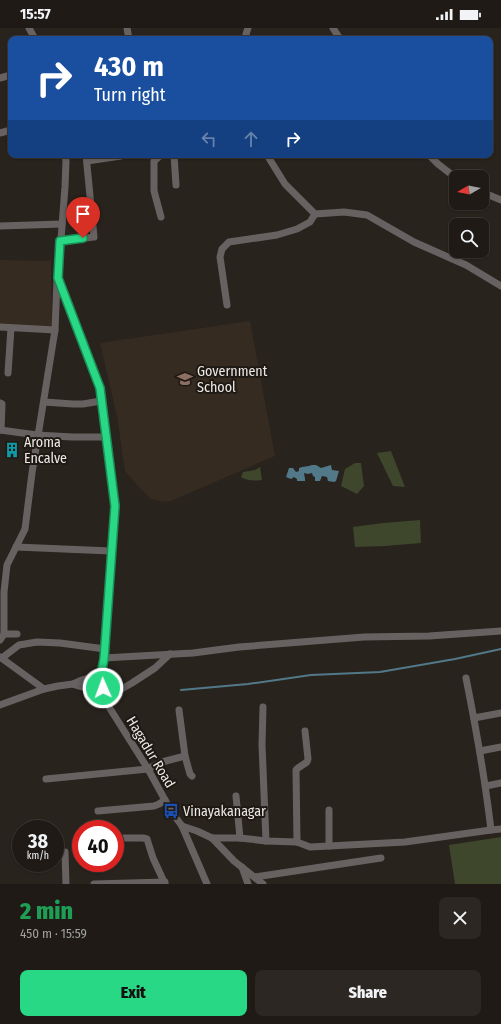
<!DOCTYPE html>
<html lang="en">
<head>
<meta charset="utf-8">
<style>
  :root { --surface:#1f1a16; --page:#2c2723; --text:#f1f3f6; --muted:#a1a1a1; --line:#3c3835; --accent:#28d885 }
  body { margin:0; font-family:"Fira Sans Condensed",sans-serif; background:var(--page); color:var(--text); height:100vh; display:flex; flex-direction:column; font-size:15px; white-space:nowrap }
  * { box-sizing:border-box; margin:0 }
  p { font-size:13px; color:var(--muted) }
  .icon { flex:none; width:22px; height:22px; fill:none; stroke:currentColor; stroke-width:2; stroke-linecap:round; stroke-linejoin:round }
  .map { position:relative; height:856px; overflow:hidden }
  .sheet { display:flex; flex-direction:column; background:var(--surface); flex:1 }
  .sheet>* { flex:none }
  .top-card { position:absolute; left:8px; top:8px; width:485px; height:122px; border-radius:8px; box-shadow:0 1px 3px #0004,0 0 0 1px var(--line); background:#1a4fa0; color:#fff; overflow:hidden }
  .needle { width:26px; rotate:261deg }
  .buttons { position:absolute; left:449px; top:142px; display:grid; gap:8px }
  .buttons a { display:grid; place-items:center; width:40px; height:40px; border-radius:8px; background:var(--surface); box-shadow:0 1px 3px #0004,0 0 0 1px var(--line); font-size:20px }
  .speed { position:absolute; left:12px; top:792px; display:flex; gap:8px; font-size:20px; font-weight:700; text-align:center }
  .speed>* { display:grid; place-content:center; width:52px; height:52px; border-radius:50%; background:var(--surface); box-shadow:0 1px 3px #0004,0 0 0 1px var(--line); line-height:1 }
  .speed small { font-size:10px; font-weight:400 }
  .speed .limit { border:6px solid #d22; background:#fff; color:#111 }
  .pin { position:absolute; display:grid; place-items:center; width:34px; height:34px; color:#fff; margin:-41px -17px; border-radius:50% 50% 50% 0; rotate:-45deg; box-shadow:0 0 4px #0007 }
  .pin .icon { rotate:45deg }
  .me { position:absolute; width:44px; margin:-22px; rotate:358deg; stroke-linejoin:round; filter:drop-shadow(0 0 3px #0008) }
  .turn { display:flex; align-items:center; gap:14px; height:84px; padding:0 20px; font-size:18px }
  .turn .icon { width:52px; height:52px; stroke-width:2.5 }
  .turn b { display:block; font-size:28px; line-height:34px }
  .lanes { display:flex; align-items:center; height:38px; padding:0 20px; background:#0003; justify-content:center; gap:20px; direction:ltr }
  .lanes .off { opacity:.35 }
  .round { display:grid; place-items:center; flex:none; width:42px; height:42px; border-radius:8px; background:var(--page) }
  .headline { display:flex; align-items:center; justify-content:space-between; height:68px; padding:0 20px }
  h1 { font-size:24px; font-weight:800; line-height:30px; color:#1e9e55 }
  .cta { display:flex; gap:8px; margin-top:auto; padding:8px 20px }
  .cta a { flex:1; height:46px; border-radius:8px; background:var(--accent); color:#111; font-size:16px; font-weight:800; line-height:46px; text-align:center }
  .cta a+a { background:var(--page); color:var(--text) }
  .status { display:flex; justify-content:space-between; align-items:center; height:28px; padding:0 20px; background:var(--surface); direction:ltr }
  .status svg { height:11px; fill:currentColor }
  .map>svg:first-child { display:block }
  .built { fill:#352b20 }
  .green { fill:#3e462c }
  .water { fill:#517989 }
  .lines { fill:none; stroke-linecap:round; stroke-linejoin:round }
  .stream { stroke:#517989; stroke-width:2 }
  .minor { stroke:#676261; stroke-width:7 }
  .route-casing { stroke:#1a8c56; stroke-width:10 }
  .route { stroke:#28d885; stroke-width:7 }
  .labels { text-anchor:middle; stroke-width:4; stroke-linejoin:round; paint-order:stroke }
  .poi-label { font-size:14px; fill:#ede9e5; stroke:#1f1914; text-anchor:start }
  .street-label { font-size:14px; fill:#ede9e5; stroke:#1f1914 }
</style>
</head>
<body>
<div class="status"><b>15:57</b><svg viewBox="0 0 49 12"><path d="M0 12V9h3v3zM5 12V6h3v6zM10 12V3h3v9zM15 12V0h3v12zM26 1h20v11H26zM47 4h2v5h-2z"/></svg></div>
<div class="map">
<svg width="501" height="856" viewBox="0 0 501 856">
  <rect width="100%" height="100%" fill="#29231d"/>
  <g class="built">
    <polygon points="51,231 52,299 0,297 0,232 49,233"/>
    <polygon points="250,293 275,428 171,473 164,474 151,471 138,458 125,443 117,388 100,315"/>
  </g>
  <g class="green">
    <polygon points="391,423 405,459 393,458 377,425"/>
    <polygon points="355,435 361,435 364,458 357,466 341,458 345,441"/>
    <path d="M 260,439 L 262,452 C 254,453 248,453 241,449 L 243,444 L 255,442 Z"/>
    <polygon points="420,492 421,515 385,518 355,519 353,499 383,495"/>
    <polygon points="501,809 501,856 455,856 449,817"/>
  </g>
  <path class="water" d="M 312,437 L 316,437 L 321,440 L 331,437 L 332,442 L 339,443 L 336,453 L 334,454 L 328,453 L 327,449 L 322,448 L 320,453 L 315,453 L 315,449 L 313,448 L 312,445 L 308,446 L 304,445 L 305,451 L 305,453 L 297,453 L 297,451 L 294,449 L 291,451 L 286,449 L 289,440 L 293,440 L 296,444 L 299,443 L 299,440 C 303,438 308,439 312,437 Z"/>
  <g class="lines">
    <polyline class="stream" points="181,662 248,656 311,647 380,644 455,631 501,621"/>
    <g class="minor">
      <polyline points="29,0 35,11"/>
      <polyline points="127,0 129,11"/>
      <polyline points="333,0 340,11"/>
      <polyline points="247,11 246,6 248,0"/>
      <polyline points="0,50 11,47"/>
      <polyline points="0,105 11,102"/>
      <polyline points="65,127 66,133 65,159 58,250 100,360 115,478 104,631 101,646 104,671 148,741 171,783 182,798 207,856"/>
      <polyline points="174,127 176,157"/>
      <polyline points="267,127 285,156 315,186 344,184 367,187 414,214 466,237 501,258"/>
      <polyline points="429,127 438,136 456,150"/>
      <polyline points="87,133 121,128"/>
      <polyline points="482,164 501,172"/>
      <polyline points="161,189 154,163 154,133 161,127"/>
      <polyline points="0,198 62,196"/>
      <polyline points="60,213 94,209 86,127"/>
      <polyline points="227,277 220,229 222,221 229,214 277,207 297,201 310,194 315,186"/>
      <polyline points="0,299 55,302"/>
      <polyline points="8,345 11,300"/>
      <polyline points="44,374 73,376 83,376 101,373"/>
      <polyline points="0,375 2,376 1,402"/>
      <polyline points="0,402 37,407 72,409 106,409"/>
      <polyline points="16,519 111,523"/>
      <polyline points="4,606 17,606"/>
      <polyline points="0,612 4,606 4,564 7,537 25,501 32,445 55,302 57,252"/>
      <polyline points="0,629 44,661"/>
      <polyline points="2,630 19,617 37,614 60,615 105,621"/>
      <polyline points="104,630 193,625 239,619 364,609 429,608 501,603"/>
      <path d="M 73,656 C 83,660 92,662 103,660"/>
      <polyline points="104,671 132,655 155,640 170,626"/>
      <polyline points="0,677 44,661 58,658 73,656 82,652 101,646"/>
      <polyline points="263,679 262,717 266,813"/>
      <polyline points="474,690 501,685"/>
      <polyline points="480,723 501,719"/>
      <polyline points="185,728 190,746 192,748"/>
      <polyline points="46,751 148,741 162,734 185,728 179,682"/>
      <polyline points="486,758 501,755"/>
      <polyline points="236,768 240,810"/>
      <polyline points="329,782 329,818"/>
      <polyline points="98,783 154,778 159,776 165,772"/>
      <polyline points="182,798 197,803 212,810 234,833 263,856"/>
      <polyline points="491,802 501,801"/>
      <polyline points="124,810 143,810 147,811 153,830 165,856"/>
      <polyline points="212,810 240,810 266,813 297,814 296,742 298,740 307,734 308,731 305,703"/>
      <path d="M 297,814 L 310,819 L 405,814 L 491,802 C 485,751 476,700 466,650"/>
      <polyline points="65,824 66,856"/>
      <polyline points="242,839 248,856"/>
      <polyline points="255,849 381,830"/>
      <polyline points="94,856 165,854"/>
    </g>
  </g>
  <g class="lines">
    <defs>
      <polyline id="route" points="83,210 60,213 58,250 100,360 115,478 104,631 101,646 103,660"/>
    </defs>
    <use href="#route" class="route-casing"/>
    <use href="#route" class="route"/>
  </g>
  <defs>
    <symbol id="school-bare" viewBox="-9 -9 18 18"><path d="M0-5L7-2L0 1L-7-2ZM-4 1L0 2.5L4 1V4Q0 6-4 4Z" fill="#8d6e63" stroke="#1f1914" stroke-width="2.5" paint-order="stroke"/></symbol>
    <symbol id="building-bare" viewBox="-9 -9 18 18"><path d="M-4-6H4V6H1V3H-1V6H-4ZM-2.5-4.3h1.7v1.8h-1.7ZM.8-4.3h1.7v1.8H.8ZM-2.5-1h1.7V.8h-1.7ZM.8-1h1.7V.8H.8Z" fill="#0f9aa8" stroke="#1f1914" stroke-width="2.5" paint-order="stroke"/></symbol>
    <symbol id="bus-bare" viewBox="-9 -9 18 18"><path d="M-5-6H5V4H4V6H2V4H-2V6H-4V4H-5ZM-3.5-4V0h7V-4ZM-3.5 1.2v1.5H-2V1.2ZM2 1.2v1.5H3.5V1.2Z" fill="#1a4fb4" stroke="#1f1914" stroke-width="2.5" paint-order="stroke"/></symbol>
  </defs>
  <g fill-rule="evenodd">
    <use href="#school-bare" x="174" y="340" width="22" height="22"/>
    <use href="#building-bare" x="1" y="411" width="22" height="22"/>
    <use href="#bus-bare" x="160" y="772" width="22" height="22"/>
  </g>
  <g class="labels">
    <g class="poi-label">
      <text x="197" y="348">Government<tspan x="197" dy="16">School</tspan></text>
      <text x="24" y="419">Aroma<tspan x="24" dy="16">Encalve</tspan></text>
      <text x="183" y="788">Vinayakanagar</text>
    </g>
    <g class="street-label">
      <text transform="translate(151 724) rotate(59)" y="5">Hagadur Road</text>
    </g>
  </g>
</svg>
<div class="buttons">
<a><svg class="needle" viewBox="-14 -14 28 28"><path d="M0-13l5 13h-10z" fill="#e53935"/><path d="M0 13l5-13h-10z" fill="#a1a1a1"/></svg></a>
<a><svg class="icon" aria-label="search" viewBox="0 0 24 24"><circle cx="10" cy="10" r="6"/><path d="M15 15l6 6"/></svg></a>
</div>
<div class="speed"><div>38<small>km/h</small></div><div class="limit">40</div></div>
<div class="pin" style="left:83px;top:210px;background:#d93025"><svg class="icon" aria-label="arrive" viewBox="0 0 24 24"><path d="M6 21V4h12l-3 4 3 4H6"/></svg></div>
<svg class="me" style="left:103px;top:660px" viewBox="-20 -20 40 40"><circle r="17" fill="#28d885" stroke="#fff" stroke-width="3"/><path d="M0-11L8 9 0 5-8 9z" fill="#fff"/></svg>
<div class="top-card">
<div class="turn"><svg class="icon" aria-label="right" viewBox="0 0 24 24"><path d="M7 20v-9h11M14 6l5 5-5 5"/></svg><div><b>430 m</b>Turn right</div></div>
<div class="lanes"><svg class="icon off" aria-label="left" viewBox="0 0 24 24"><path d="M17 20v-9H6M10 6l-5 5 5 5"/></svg><svg class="icon off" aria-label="ahead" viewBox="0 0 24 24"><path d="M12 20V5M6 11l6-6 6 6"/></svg><svg class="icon" aria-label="right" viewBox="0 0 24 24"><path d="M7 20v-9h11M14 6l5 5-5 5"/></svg></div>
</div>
</div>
<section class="sheet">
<div class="headline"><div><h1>2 min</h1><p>450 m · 15:59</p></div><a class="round"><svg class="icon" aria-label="close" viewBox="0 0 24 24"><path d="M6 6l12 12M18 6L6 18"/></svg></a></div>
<div class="cta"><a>Exit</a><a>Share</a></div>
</section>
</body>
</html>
